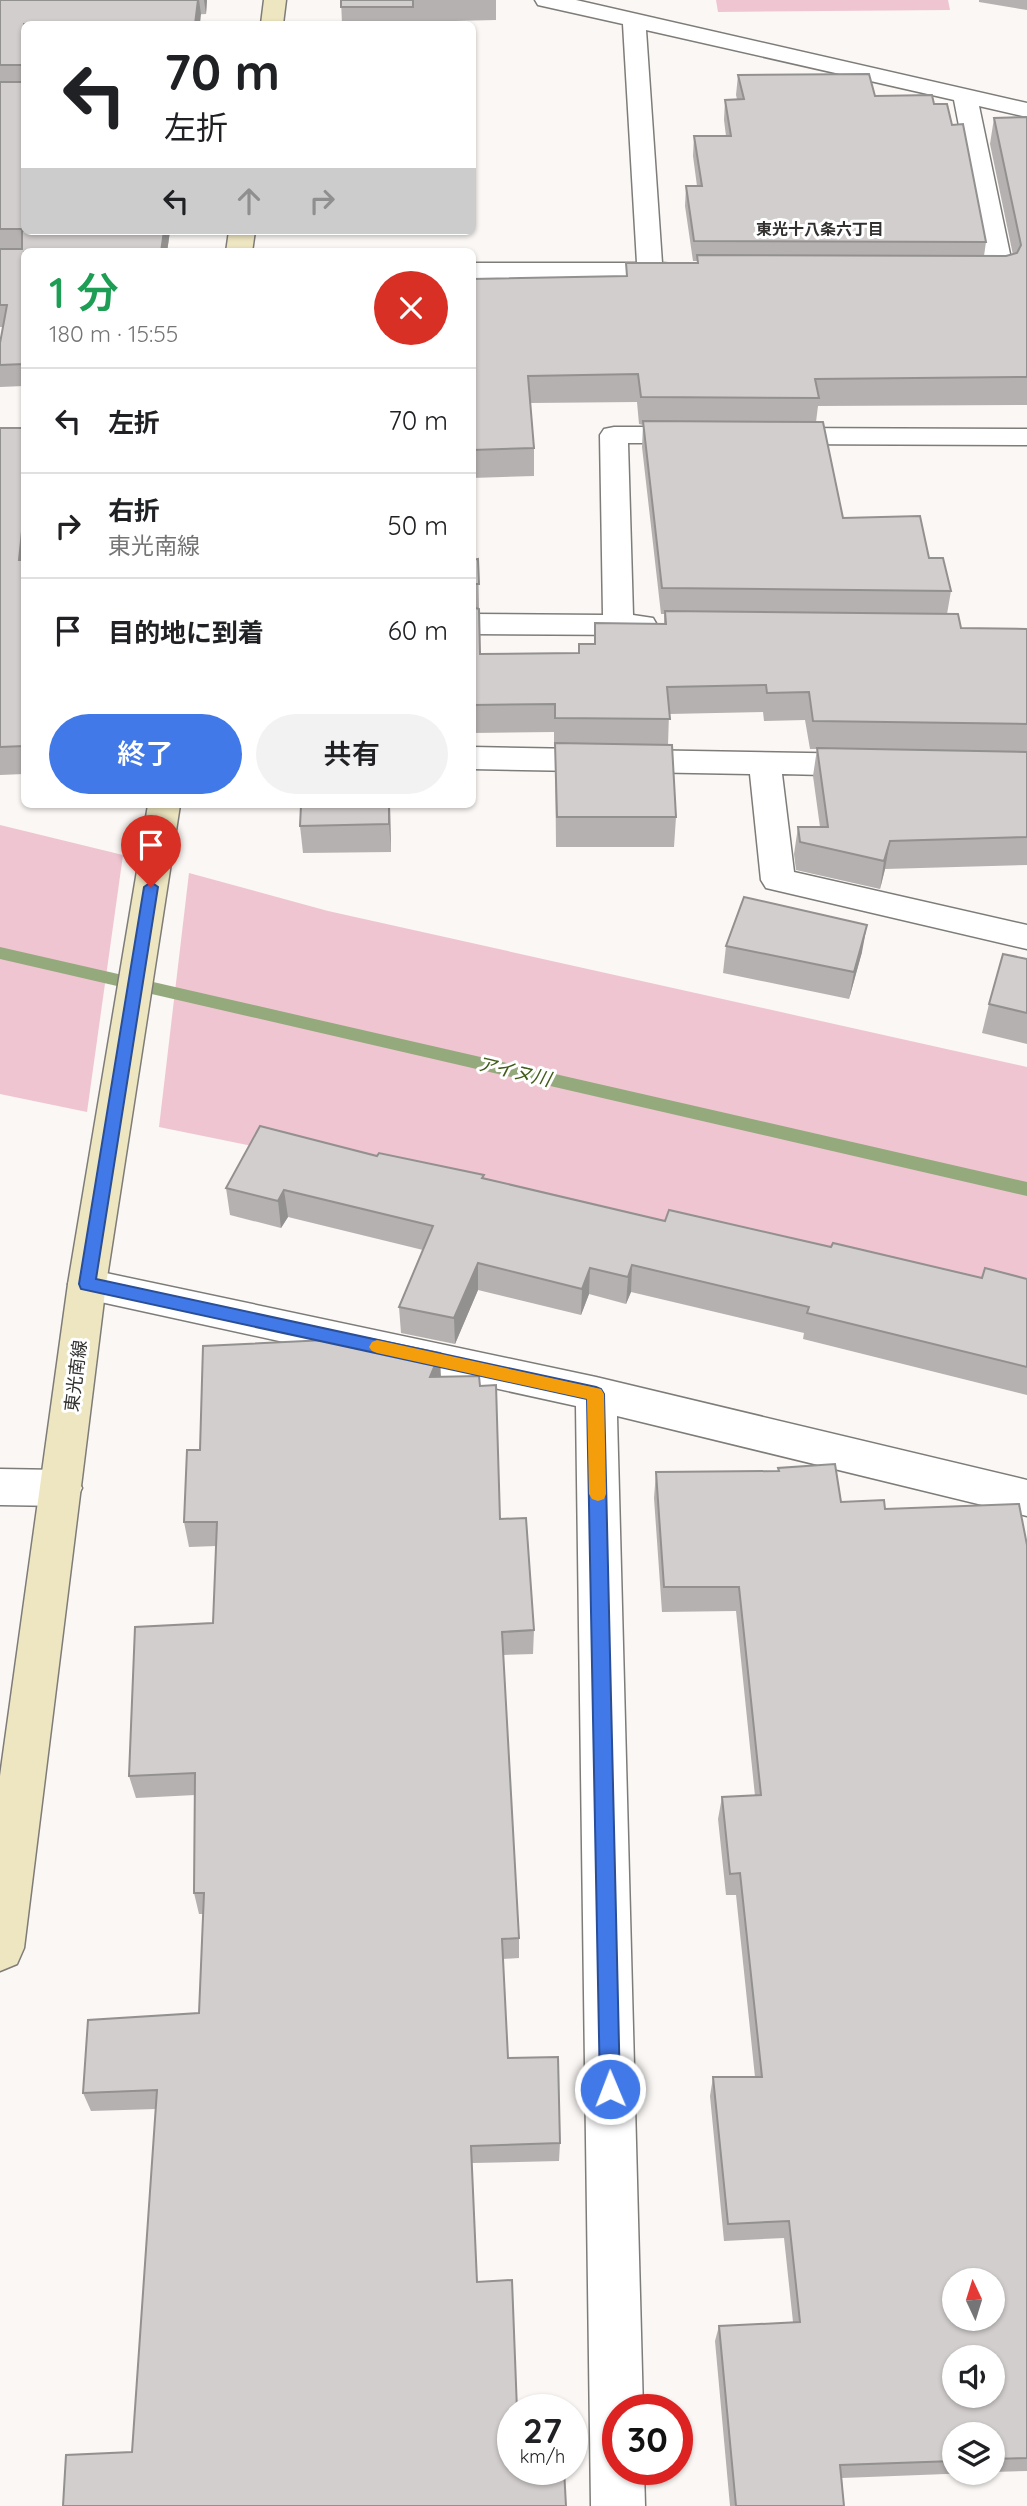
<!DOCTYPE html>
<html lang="ja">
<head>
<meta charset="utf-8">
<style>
  :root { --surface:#fff; --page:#f2f2f2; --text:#202124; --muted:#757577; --line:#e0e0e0; --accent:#4179e9 }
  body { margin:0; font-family:Quicksand,"Noto Sans JP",sans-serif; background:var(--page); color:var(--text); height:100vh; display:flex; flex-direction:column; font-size:26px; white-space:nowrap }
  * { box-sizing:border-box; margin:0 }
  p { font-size:23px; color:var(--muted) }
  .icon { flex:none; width:38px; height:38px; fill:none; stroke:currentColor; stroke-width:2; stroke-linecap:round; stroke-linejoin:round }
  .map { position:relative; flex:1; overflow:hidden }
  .side { position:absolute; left:21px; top:248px; width:455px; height:560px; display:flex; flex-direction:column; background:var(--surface); border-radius:10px; box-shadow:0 2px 5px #0004 }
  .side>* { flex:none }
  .banner { position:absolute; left:21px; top:21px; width:455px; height:214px; border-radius:10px; box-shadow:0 2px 5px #0004; background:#fff; color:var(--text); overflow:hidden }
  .needle { width:46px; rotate:356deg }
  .controls { position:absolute; left:942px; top:2268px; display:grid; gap:14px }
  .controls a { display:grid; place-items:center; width:63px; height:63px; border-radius:50%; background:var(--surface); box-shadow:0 2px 5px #0004; font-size:35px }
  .speed { position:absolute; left:497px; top:2394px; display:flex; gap:14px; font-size:35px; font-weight:700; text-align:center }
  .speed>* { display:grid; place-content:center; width:91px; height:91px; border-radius:50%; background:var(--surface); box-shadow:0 2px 5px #0004; line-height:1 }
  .speed small { font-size:18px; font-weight:400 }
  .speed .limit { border:10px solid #d22; background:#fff; color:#111 }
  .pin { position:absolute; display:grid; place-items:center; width:60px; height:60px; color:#fff; margin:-72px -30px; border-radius:50% 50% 50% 0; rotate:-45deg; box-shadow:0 0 7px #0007 }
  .pin .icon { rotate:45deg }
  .me { position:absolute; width:77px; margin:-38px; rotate:359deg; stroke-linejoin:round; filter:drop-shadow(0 0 5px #0008) }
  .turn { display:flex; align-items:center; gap:24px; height:147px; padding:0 28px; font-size:32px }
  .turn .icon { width:91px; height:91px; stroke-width:2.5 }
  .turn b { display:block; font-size:49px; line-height:60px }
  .lanes { display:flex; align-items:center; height:66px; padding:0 28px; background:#0003; justify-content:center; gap:35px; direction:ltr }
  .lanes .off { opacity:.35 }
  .round { display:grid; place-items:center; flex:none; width:74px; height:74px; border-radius:37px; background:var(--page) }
  .headline { display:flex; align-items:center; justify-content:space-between; height:119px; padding:0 28px }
  h1 { font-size:42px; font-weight:600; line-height:52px; color:#1e9e55 }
  .primary-button { display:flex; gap:14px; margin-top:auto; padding:14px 28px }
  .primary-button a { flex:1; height:80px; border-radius:42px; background:var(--accent); color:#fff; font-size:28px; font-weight:600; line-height:80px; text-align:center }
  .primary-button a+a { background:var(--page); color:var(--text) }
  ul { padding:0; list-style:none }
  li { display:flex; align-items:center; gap:21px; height:105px; padding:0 28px; border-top:2px solid var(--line) }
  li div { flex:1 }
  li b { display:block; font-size:26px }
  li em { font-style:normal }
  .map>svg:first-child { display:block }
  .green { fill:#efc5d1 }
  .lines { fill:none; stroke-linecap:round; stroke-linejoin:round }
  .stream { fill:#94aa7d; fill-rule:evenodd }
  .street-casing { stroke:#7e7c79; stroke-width:3 }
  .secondary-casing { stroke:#7e7c79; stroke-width:3 }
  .street { fill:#fff; fill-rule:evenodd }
  .secondary { fill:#eee6c1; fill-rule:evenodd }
  .wall { fill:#b5b1b0 }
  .shaded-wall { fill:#939090 }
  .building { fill:#d2cecd; stroke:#939090; stroke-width:2; fill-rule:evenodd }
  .route { fill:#4179e9; stroke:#2a4f97; stroke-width:2 }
  .slow { fill:#f59e0b }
  .labels { text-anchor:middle; stroke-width:6; stroke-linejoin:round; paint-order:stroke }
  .far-neighbourhood-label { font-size:16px; font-weight:bold; fill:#323130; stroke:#fff }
  .street-label { font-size:18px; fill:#323130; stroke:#fff }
  .water-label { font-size:19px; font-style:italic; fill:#415c1a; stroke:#fff }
</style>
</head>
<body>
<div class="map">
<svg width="1027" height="2506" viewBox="0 0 1027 2506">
  <rect width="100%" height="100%" fill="#faf7f4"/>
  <g class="green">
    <polygon points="716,0 948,0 950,10 718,12"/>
    <polygon points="0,825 123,855 87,1112 0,1094"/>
    <polygon points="189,873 328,911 1027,1067 1027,1303 159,1127"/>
  </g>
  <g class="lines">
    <polygon class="stream" points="0,947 1027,1182 1027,1196 0,959"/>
    <defs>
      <g id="street">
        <path d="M 535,0 L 576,0 L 1027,103 L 1027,117 L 979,106 L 1014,273 L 1010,279 C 994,283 972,283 956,279 L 952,273 L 956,267 L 986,265 L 954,100 L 646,30 L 662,263 L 686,265 L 690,271 L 686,277 L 677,279 L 472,279 L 472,263 L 637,263 L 623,24 L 538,5 Z"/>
        <polygon points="614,427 694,427 704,429 708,435 704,441 694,443 628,443 633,615 653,618 657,625 653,632 642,635 472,634 472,614 603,615 600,435 604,429"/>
        <polygon points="776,428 1027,429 1027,445 776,444 766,442 762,436 766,430"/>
        <polygon points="472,747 866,754 877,757 882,765 877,773 866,776 782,774 794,872 1027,925 1027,949 766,888 761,880 750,774 472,769"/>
        <polygon points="87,1269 596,1377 1027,1480 1027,1516 617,1416 643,2410 618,2410 618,2469 644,2469 645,2506 591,2506 576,1406 87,1299 73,1295 68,1284 73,1273"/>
        <polygon points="0,1469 61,1470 76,1476 82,1488 76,1500 61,1506 0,1505"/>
      </g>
      <g id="secondary">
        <polygon points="264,0 286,0 283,24 261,24"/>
        <polygon points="229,231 255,231 252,252 226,252"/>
        <polygon points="148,805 180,805 106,1284 24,1948 17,1964 0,1971 0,1776 68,1284"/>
      </g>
    </defs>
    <use href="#street" class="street-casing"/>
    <use href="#secondary" class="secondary-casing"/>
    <use href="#street" class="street"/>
    <use href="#secondary" class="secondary"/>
  </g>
  <g class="wall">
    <polygon points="0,0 207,0 206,14 24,24 170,231 167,252 24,252 24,386 0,387 0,343 3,327 0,327"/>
    <polygon points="341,0 496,0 496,20 414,22 414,24 342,24"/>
    <polygon points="979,0 1027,0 1027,10 979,2"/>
    <polygon points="738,75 934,104 986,242 984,256 1006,256 1013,255 990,144 994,118 1027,117 1027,405 818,406 816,422 843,518 929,558 951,591 947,614 961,628 1027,629 1027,865 885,869 880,889 796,870 794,854 798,827 820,827 813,776 817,749 810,749 805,720 764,721 763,712 669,714 668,745 676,817 674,847 556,847 555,746 554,746 554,732 472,733 472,560 478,559 480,654 578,653 594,644 664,624 664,614 661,614 642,447 643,425 639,424 637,402 530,403 534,448 534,476 472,478 472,279 626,276 626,263 697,263 697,261 693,261 685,206 686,186 697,186 693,156 694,136 726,136 724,120 725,100 737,99 736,95"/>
    <polygon points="0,428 24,428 24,774 0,775"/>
    <polygon points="390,805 391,852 303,853 300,826"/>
    <polygon points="726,946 862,952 849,999 723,973"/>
    <polygon points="1027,959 1027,1044 982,1033 989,1004"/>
    <polygon points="377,1156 484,1175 484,1179 665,1221 831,1247 982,1278 1027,1279 1027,1395 803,1339 804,1333 631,1292 626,1304 589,1294 581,1315 478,1290 455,1344 401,1333 399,1307 423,1250 288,1217 281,1228 230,1215 226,1188"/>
    <polygon points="441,1377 480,1386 500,1519 534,1630 533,1654 503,1655 519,1938 519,1958 503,1959 508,2058 560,2143 559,2161 472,2163 477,2282 519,2470 566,2506 132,2452 156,2109 91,2111 83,2093 199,2013 203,1914 199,1914 194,1893 195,1795 136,1798 129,1776 213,1623 216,1546 189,1547 184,1522 200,1450"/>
    <polygon points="778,1468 841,1502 885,1509 1027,1545 1027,2471 992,2472 992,2434 954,2434 954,2473 972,2473 842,2478 844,2506 730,2506 715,2341 719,2326 793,2322 784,2238 724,2241 710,2096 713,2077 755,2077 736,1895 726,1895 718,1819 722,1797 755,1796 736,1611 662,1612 654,1498 656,1472 778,1471"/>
  </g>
  <g class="shaded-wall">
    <polygon points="198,0 199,0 201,14 200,24 195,24"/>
    <polygon points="204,0 207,0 206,14"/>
    <polygon points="164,231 170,231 167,252 161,252"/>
    <polygon points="24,512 24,588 19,560"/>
    <polygon points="389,805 390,805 391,852 389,824"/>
    <polygon points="890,841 885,869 880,889 884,861"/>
    <polygon points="867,925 862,952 849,999 854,972"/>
    <polygon points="284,1190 288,1217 281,1228 278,1201"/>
    <polygon points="478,1263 478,1290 455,1344 454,1318"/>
    <polygon points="632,1265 631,1292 626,1304 628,1277"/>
    <polygon points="590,1268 589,1294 581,1315 582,1289"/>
    <polygon points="440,1353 441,1379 430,1377"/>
  </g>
  <g class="building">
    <polygon points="0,0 198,0 195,24 24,24 24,231 164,231 161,252 24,252 24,364 0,365 0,343 7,305 0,305 0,249 22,249 22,229 0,229 0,82 22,82 23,65 0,65"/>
    <rect x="341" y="0" width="72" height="7"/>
    <polygon points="869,74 875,96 932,95 934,104 947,104 952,125 963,124 986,242 694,241 686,186 702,186 694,136 731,136 725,100 744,99 738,75"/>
    <polygon points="1027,117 1027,377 815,379 819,398 641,397 638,374 528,376 534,448 472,450 472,279 627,276 626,263 698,263 697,255 1006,256 1017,253 1021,245 994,118"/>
    <polygon points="643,421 823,422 843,518 920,516 929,558 943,558 951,591 662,588"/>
    <polygon points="0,428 24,428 24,512 19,560 24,560 24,746 0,747"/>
    <polygon points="478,559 479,584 472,584 472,560"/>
    <polygon points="472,607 479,609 480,654 579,653 579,644 595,644 595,623 666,624 665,611 958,614 961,628 1027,629 1027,724 813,721 809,692 767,693 766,685 667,687 670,719 555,718 555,704 472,705"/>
    <polygon points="555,743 672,745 676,817 557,817"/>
    <polygon points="817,748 1027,752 1027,837 890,841 884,861 800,842 798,827 828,827"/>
    <polygon points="301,805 389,805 389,824 300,826"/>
    <polygon points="744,897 867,925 854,972 726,946"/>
    <polygon points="1003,954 1027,959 1027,1013 989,1004"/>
    <polygon points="260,1126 377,1156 379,1153 484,1175 482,1178 665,1221 669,1210 831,1247 833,1243 982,1278 985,1268 1027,1279 1027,1367 807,1313 809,1307 632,1265 628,1277 590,1268 582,1289 478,1263 454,1318 399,1307 433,1226 284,1190 278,1201 226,1188"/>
    <polygon points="367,1338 440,1353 430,1377 479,1376 480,1386 496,1385 500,1519 526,1518 534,1630 502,1632 519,1938 502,1939 508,2058 558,2057 560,2143 471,2146 477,2282 512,2280 517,2410 513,2410 513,2469 519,2469 519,2470 564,2469 566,2506 63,2506 66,2455 132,2452 157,2090 83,2093 88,2020 199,2013 204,1893 194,1893 195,1773 129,1776 135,1627 213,1623 217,1522 184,1522 187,1450 200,1450 203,1346"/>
    <path d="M 835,1464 L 841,1502 L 884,1500 L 885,1509 L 1019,1504 L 1027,1545 L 1027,2458 L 992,2459 L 992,2434 L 954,2434 L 954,2461 L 840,2465 L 844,2506 L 736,2506 L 719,2326 L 800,2322 L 789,2221 L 728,2224 L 713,2077 L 762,2077 L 740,1873 L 730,1874 L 722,1797 L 761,1795 L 739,1587 L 664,1587 L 656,1472 L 779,1471 L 778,1468 ZM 954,2280 L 992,2280 L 992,2319 L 954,2319 ZM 954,2357 L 992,2357 L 992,2396 L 954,2396 Z"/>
  </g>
  <polygon class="route" points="151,882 158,887 96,1279 596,1387 601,1389 604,1394 620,2089 617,2096 610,2099 603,2096 600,2089 587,1399 81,1289 79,1284 144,887"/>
  <polygon class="slow" points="377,1340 601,1389 604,1394 606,1494 604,1499 598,1501 592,1499 589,1494 587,1399 377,1353 372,1351 369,1347 372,1342"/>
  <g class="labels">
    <g class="far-neighbourhood-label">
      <text x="820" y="235">東光十八条六丁目</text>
    </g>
    <g class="street-label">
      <text transform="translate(76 1376) rotate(-83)" y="6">東光南線</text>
    </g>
    <g class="water-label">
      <text transform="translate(514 1071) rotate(13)" y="7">アイヌ川</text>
    </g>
  </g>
</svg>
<div class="controls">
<a><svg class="needle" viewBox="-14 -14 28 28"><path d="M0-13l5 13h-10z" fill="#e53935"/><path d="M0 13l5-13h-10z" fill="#757577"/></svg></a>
<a><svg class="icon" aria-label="sound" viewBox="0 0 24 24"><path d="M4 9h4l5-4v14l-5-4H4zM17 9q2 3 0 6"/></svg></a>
<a><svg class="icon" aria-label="layers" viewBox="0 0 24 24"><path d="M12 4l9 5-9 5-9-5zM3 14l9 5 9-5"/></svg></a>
</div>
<div class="speed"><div>27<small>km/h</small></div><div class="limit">30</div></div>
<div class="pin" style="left:151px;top:887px;background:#d93025"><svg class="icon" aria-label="arrive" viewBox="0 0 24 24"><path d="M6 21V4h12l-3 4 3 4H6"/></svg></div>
<svg class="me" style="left:610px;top:2089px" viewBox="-20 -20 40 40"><circle r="17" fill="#4179e9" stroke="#fff" stroke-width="3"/><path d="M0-11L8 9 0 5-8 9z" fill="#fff"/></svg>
<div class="banner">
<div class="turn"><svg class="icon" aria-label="left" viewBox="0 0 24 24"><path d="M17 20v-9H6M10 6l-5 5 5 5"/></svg><div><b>70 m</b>左折</div></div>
<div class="lanes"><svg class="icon" aria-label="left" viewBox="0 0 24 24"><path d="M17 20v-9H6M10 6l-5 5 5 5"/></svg><svg class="icon off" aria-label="ahead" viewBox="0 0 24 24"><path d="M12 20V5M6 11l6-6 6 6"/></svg><svg class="icon off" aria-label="right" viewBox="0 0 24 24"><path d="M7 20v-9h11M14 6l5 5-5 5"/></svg></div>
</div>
<section class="side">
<div class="headline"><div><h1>1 分</h1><p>180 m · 15:55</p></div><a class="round" style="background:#d93025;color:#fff"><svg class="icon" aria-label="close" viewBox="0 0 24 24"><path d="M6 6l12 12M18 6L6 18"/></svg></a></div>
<ul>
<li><svg class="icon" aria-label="left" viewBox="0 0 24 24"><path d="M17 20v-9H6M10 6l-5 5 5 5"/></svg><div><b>左折</b></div><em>70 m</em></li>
<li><svg class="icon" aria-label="right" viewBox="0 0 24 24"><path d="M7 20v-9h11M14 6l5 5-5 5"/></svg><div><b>右折</b><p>東光南線</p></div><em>50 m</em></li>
<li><svg class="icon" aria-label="arrive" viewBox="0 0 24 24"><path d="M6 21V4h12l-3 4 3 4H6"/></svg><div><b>目的地に到着</b></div><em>60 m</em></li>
</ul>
<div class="primary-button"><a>終了</a><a>共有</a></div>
</section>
</div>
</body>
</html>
